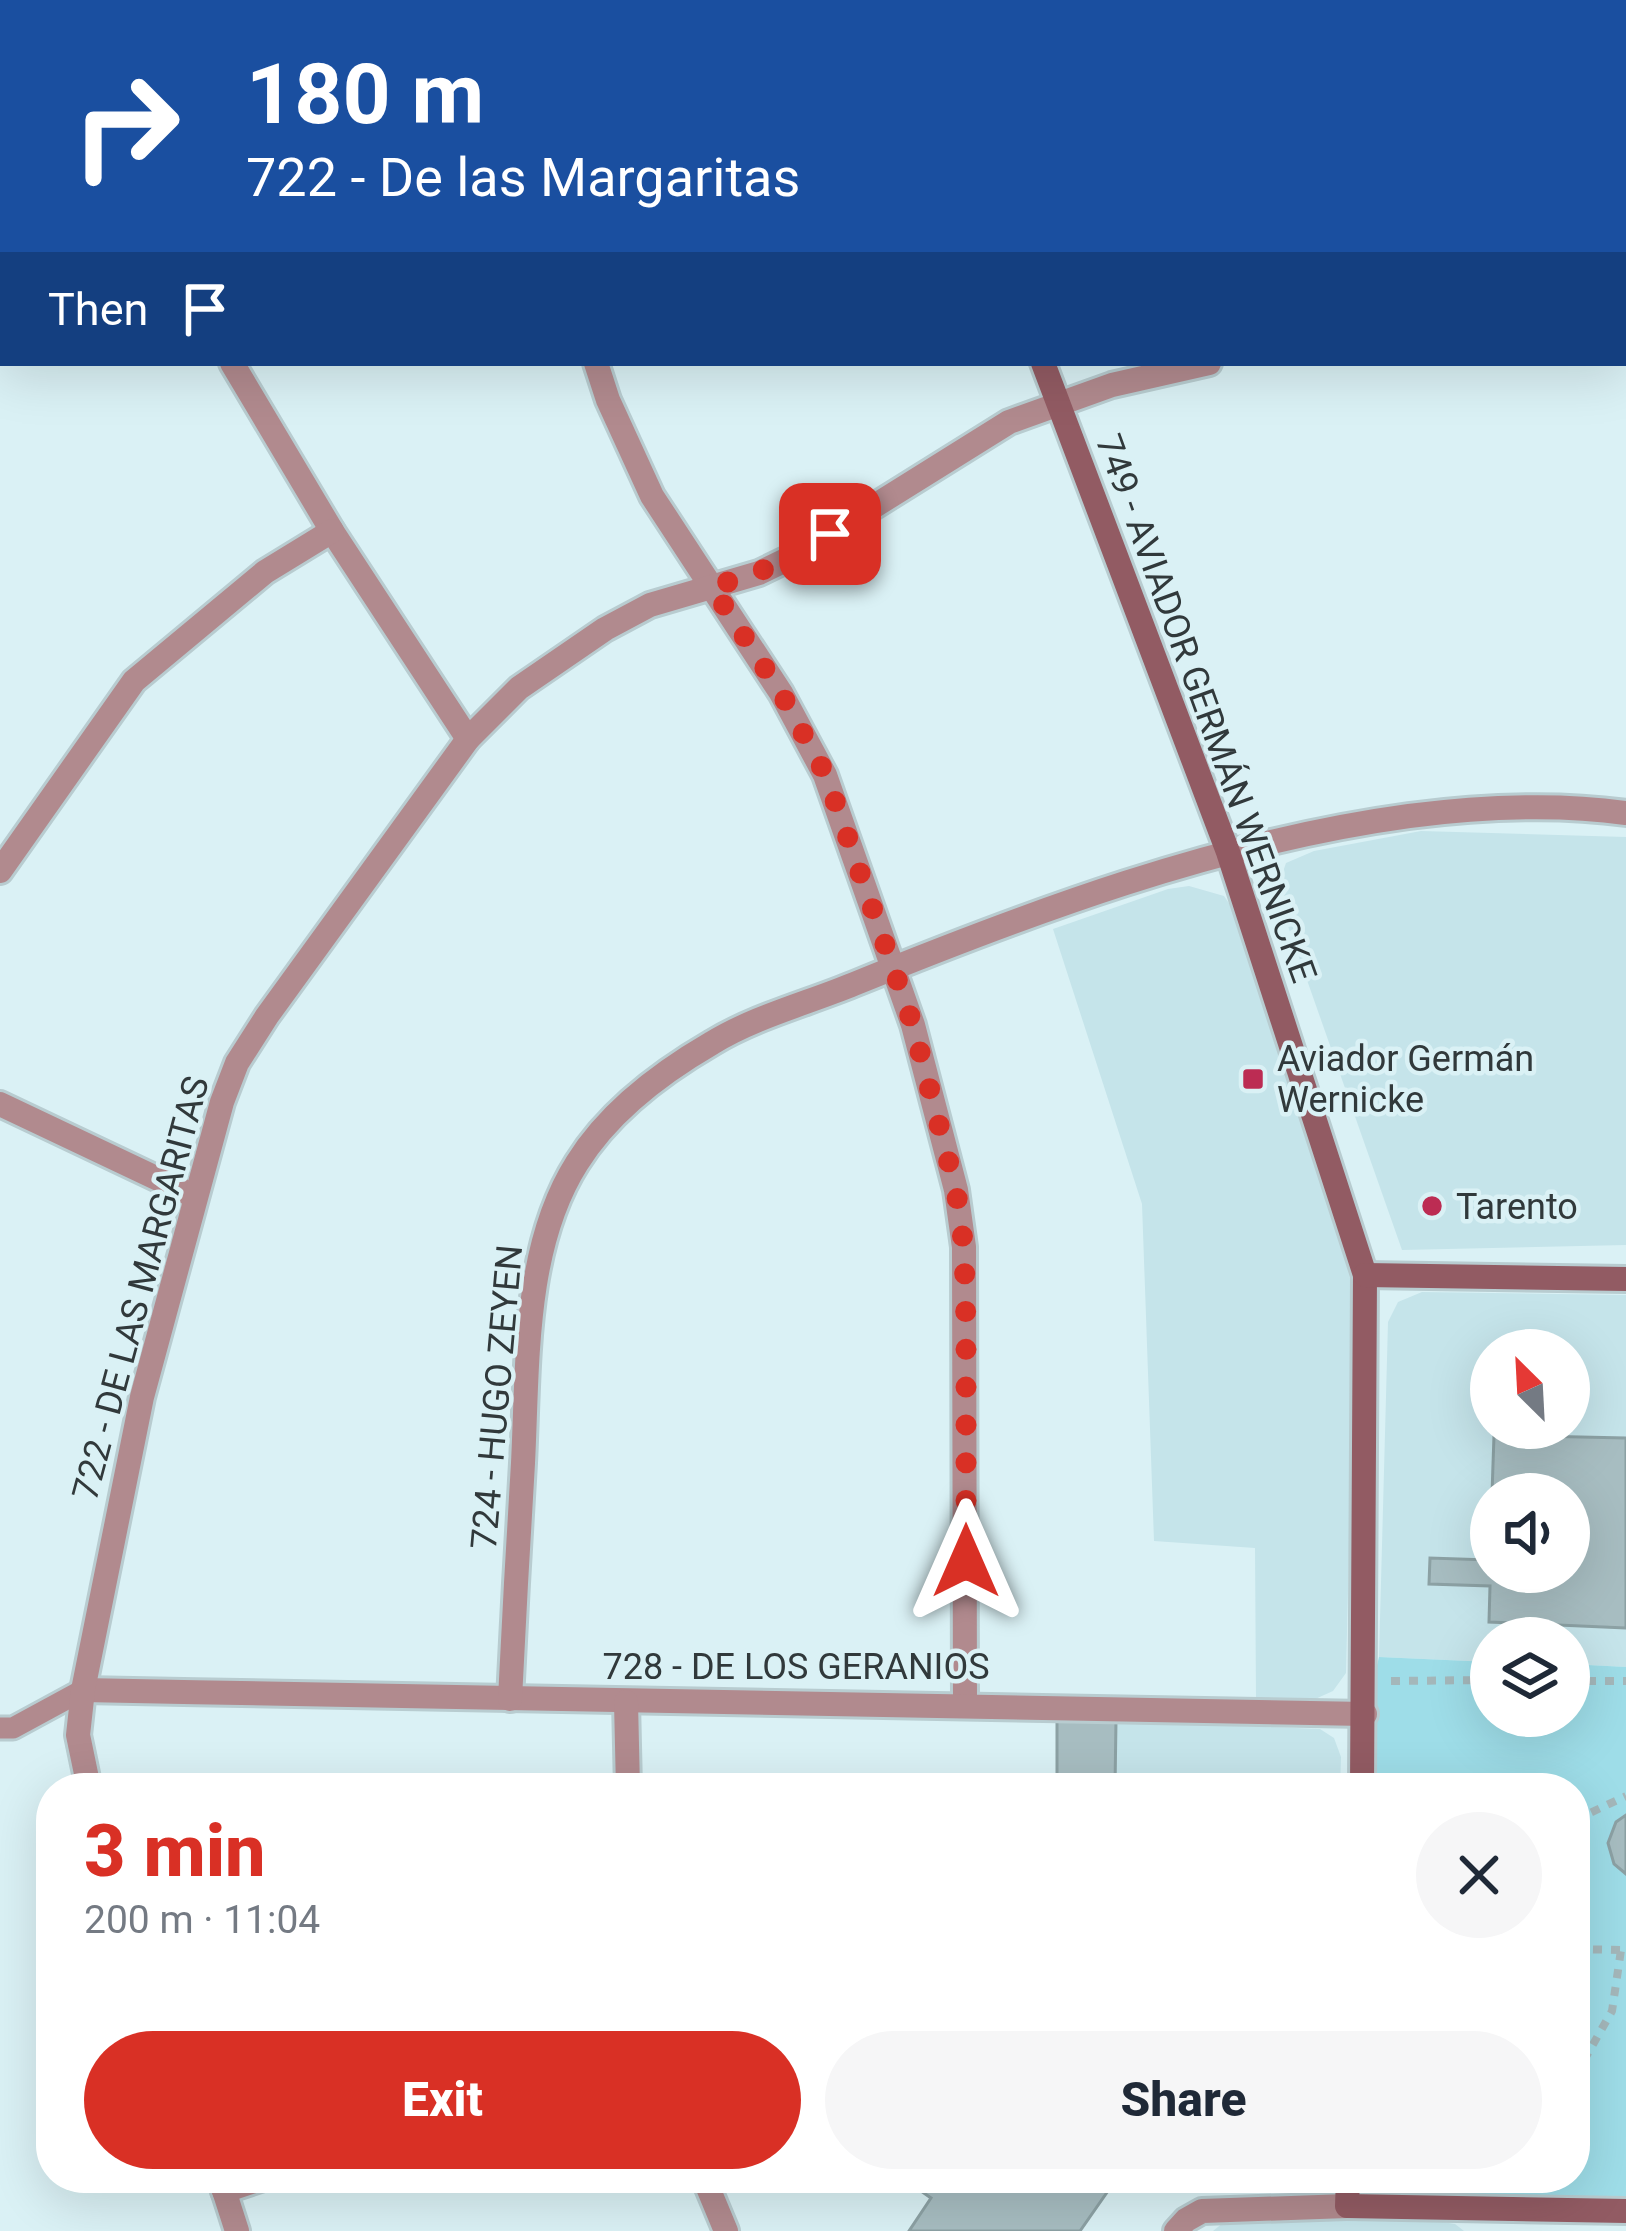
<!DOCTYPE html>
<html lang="en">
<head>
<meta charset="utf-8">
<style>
  :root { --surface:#fff; --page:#f6f6f7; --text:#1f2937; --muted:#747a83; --accent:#d93025 }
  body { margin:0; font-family:Roboto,sans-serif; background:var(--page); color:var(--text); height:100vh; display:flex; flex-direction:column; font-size:45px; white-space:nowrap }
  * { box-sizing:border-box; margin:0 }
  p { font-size:39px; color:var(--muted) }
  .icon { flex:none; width:66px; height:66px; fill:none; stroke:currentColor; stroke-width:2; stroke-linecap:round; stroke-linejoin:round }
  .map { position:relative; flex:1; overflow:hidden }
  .side { position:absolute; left:36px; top:1773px; width:1554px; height:420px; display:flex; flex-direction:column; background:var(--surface); border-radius:48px; box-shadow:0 12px 48px #0002 }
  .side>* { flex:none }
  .guide { position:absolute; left:0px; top:0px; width:1626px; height:366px; box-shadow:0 12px 48px #0002; background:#1a4fa0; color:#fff; overflow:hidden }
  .needle { width:78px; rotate:336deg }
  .controls { position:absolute; left:1470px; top:1329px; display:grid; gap:24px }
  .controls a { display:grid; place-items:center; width:120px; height:120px; border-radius:50%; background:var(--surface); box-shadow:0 12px 48px #0002; font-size:60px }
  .pin { position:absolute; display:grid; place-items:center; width:102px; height:102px; color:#fff; margin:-51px; border-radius:24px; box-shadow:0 6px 18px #0006 }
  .me { position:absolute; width:132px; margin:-66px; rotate:0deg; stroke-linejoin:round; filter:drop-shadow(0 0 9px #0008) }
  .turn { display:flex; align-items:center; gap:42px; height:252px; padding:0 48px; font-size:54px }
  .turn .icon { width:156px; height:156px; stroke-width:2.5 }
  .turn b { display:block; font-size:84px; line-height:102px }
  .then { display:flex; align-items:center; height:114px; padding:0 48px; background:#0003; gap:24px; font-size:45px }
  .round { display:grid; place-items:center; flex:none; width:126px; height:126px; border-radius:63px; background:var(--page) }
  .head { display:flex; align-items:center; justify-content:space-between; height:204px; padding:0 48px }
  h1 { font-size:72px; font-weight:800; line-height:90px; color:var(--accent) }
  .action { display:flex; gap:24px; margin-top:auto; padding:24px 48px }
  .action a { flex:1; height:138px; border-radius:72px; background:var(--accent); color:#fff; font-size:48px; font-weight:800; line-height:138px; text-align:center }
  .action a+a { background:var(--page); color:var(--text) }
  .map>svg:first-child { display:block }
  .built { fill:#c5e4ea; fill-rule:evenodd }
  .green { fill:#9edde8 }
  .building { fill:#a7bdc1; stroke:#8ca1a4; stroke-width:3 }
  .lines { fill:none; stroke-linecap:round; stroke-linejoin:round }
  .lane-casing { stroke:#b8ccd0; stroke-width:27 }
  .street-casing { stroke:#b8ccd0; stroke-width:30 }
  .secondary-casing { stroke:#b8ccd0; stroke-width:30 }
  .path { stroke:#a4b7ba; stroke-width:8; stroke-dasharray:9 9; stroke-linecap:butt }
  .lane { stroke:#b18a8e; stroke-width:21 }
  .street { stroke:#b18a8e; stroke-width:24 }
  .secondary { stroke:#925b63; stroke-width:24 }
  .route { stroke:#d93025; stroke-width:21; stroke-dasharray:0 37.8 }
  .poi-dot { fill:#bc2c53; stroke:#daf1f5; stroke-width:4.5 }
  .labels { text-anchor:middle; stroke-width:9; stroke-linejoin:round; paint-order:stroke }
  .street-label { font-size:36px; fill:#31393b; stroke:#daf1f5 }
  .poi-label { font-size:36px; fill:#31393b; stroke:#daf1f5; text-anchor:start }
</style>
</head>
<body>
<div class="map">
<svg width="1626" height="2231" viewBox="0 0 1626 2231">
  <rect width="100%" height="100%" fill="#daf1f5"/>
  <g class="built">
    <polygon points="1421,831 1626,837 1626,1245 1402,1250 1276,892 1286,863 1314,851"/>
    <polygon points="1189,886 1224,896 1237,915 1349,1265 1355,1303 1346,1673 1333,1691 1313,1700 1256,1698 1255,1548 1154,1541 1142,1204 1053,929 1168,889"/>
    <path d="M 1422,1292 L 1626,1295 L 1626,1667 L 1569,1664 L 1569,1638 L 1491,1638 L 1491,1662 L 1379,1657 L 1388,1322 L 1398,1302 ZM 1491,1350 L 1569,1350 L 1569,1428 L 1491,1428 ZM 1491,1494 L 1569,1494 L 1569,1572 L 1491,1572 Z"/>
    <polygon points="1057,1719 1320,1729 1334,1738 1341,1757 1340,1788 1057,1788"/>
    <polygon points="1220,2178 1318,2178 1304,2186 1226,2186"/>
    <polygon points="1430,2220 1455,2224 1464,2231 1213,2231 1224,2222"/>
  </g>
  <polygon class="green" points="1379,1657 1491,1662 1491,1716 1569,1716 1569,1664 1626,1667 1626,2207 1344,2200 1345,2178 1575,2178 1575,1788 1362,1788 1365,1714"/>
  <g class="building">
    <polygon points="1494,1435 1626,1438 1626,1628 1489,1622 1490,1586 1429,1584 1430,1558 1489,1560 1491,1513 1491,1572 1569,1572 1569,1494 1492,1494"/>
    <polygon points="1057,1719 1116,1720 1115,1788 1057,1788"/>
    <polygon points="1626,1815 1626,1874 1614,1864 1608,1843 1616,1822"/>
    <polygon points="910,2178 1010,2178 1025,2189 1032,2178 1117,2178 1080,2231 909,2231 931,2198 908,2182"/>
  </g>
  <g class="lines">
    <defs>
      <polyline id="lane" points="0,1728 13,1728 83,1690"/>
      <g id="street">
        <polyline points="96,0 97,3"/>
        <polyline points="457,0 459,3"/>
        <polyline points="428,3 433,0"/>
        <polyline points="1393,3 1405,0"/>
        <polyline points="0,99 3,101"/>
        <polyline points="0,328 3,324"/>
        <polyline points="1623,328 1626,329"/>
        <polyline points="232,363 332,531 468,739"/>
        <polyline points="596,363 608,400 652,496 781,693 825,775 913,1025 956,1190 964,1247 965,1703"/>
        <polyline points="0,871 134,681 265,572 332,531"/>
        <polyline points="0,1104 194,1196"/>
        <path d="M 83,1690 C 510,1699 937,1702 1365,1714"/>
        <path d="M 510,1699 C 514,1620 518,1542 523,1463 C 528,1366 523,1248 577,1163 C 608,1113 662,1072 712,1043 C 754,1017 808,1003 854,984 C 1031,912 1218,842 1409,816 C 1480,807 1554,803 1626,813"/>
        <polyline points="626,1702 628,1788"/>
        <polyline points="89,1788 78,1735 83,1690 142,1397 222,1102 237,1063 267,1016 468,739 519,688 605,629 650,605 759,573 796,555 1009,422 1112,385 1209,363"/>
        <polyline points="220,2178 237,2231"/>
        <polyline points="704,2178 726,2231"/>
        <polyline points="224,2191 263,2178"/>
        <polyline points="1176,2231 1186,2220 1202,2211 1347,2206"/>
      </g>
      <g id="secondary">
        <polyline points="916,0 917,3"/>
        <polyline points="1043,363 1228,852 1365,1275 1362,1788"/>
        <polyline points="1365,1275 1626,1279"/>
        <polyline points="1348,2178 1347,2206 1626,2211"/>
      </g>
    </defs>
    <use href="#lane" class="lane-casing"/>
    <use href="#street" class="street-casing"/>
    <use href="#secondary" class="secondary-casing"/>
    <g class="path">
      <polyline points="1520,3 1522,0"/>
      <polyline points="1391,1681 1491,1680"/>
      <polyline points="1569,1681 1626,1681"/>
      <polyline points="1389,1776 1404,1788"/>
      <polyline points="1575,1820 1626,1796"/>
      <polyline points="1575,1949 1621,1950"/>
      <polyline points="1575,2076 1612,2011 1621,1950"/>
    </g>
    <use href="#lane" class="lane"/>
    <use href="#street" class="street"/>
    <use href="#secondary" class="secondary"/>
  </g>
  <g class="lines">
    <polyline class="route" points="830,534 759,572 712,587 781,693 826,775 913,1025 956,1190 964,1247 966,1325 966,1561"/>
  </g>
  <g class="poi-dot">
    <rect x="1241" y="1067" width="24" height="24" rx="6"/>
    <circle cx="1432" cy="1206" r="12"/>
  </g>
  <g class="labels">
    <g class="street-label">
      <text transform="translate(1207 708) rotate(70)" y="13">749 - AVIADOR GERMÁN WERNICKE</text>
      <text transform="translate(140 1288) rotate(-75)" y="13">722 - DE LAS MARGARITAS</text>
      <text transform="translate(496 1397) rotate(-85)" y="13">724 - HUGO ZEYEN</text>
      <text x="796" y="1679">728 - DE LOS GERANIOS</text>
    </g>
    <g class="poi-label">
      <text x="1277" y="1071">Aviador Germán<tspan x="1277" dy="41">Wernicke</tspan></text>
      <text x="1456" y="1219">Tarento</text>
    </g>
  </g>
</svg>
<div class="controls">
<a><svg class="needle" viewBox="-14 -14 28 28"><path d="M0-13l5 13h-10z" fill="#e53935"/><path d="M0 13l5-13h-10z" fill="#747a83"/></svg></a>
<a><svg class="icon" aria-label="sound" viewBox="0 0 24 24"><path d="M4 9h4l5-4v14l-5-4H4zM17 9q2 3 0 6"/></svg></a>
<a><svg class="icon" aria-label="layers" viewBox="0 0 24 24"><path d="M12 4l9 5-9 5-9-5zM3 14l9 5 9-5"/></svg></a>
</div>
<div class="pin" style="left:830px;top:534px;background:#d93025"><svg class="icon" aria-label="arrive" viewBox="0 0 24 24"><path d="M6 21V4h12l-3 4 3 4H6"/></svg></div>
<svg class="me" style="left:966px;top:1561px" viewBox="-20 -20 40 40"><path d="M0-17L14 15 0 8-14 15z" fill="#d93025" stroke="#fff" stroke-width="4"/></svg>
<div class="guide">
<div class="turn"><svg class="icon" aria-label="right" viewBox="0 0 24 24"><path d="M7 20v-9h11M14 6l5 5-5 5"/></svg><div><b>180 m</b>722 - De las Margaritas</div></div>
<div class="then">Then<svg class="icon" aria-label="arrive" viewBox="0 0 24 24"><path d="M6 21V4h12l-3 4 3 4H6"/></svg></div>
</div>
<section class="side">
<div class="head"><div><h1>3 min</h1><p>200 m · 11:04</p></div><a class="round"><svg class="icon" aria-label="close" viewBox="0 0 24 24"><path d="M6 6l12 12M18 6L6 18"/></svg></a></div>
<div class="action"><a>Exit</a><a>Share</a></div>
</section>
</div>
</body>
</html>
